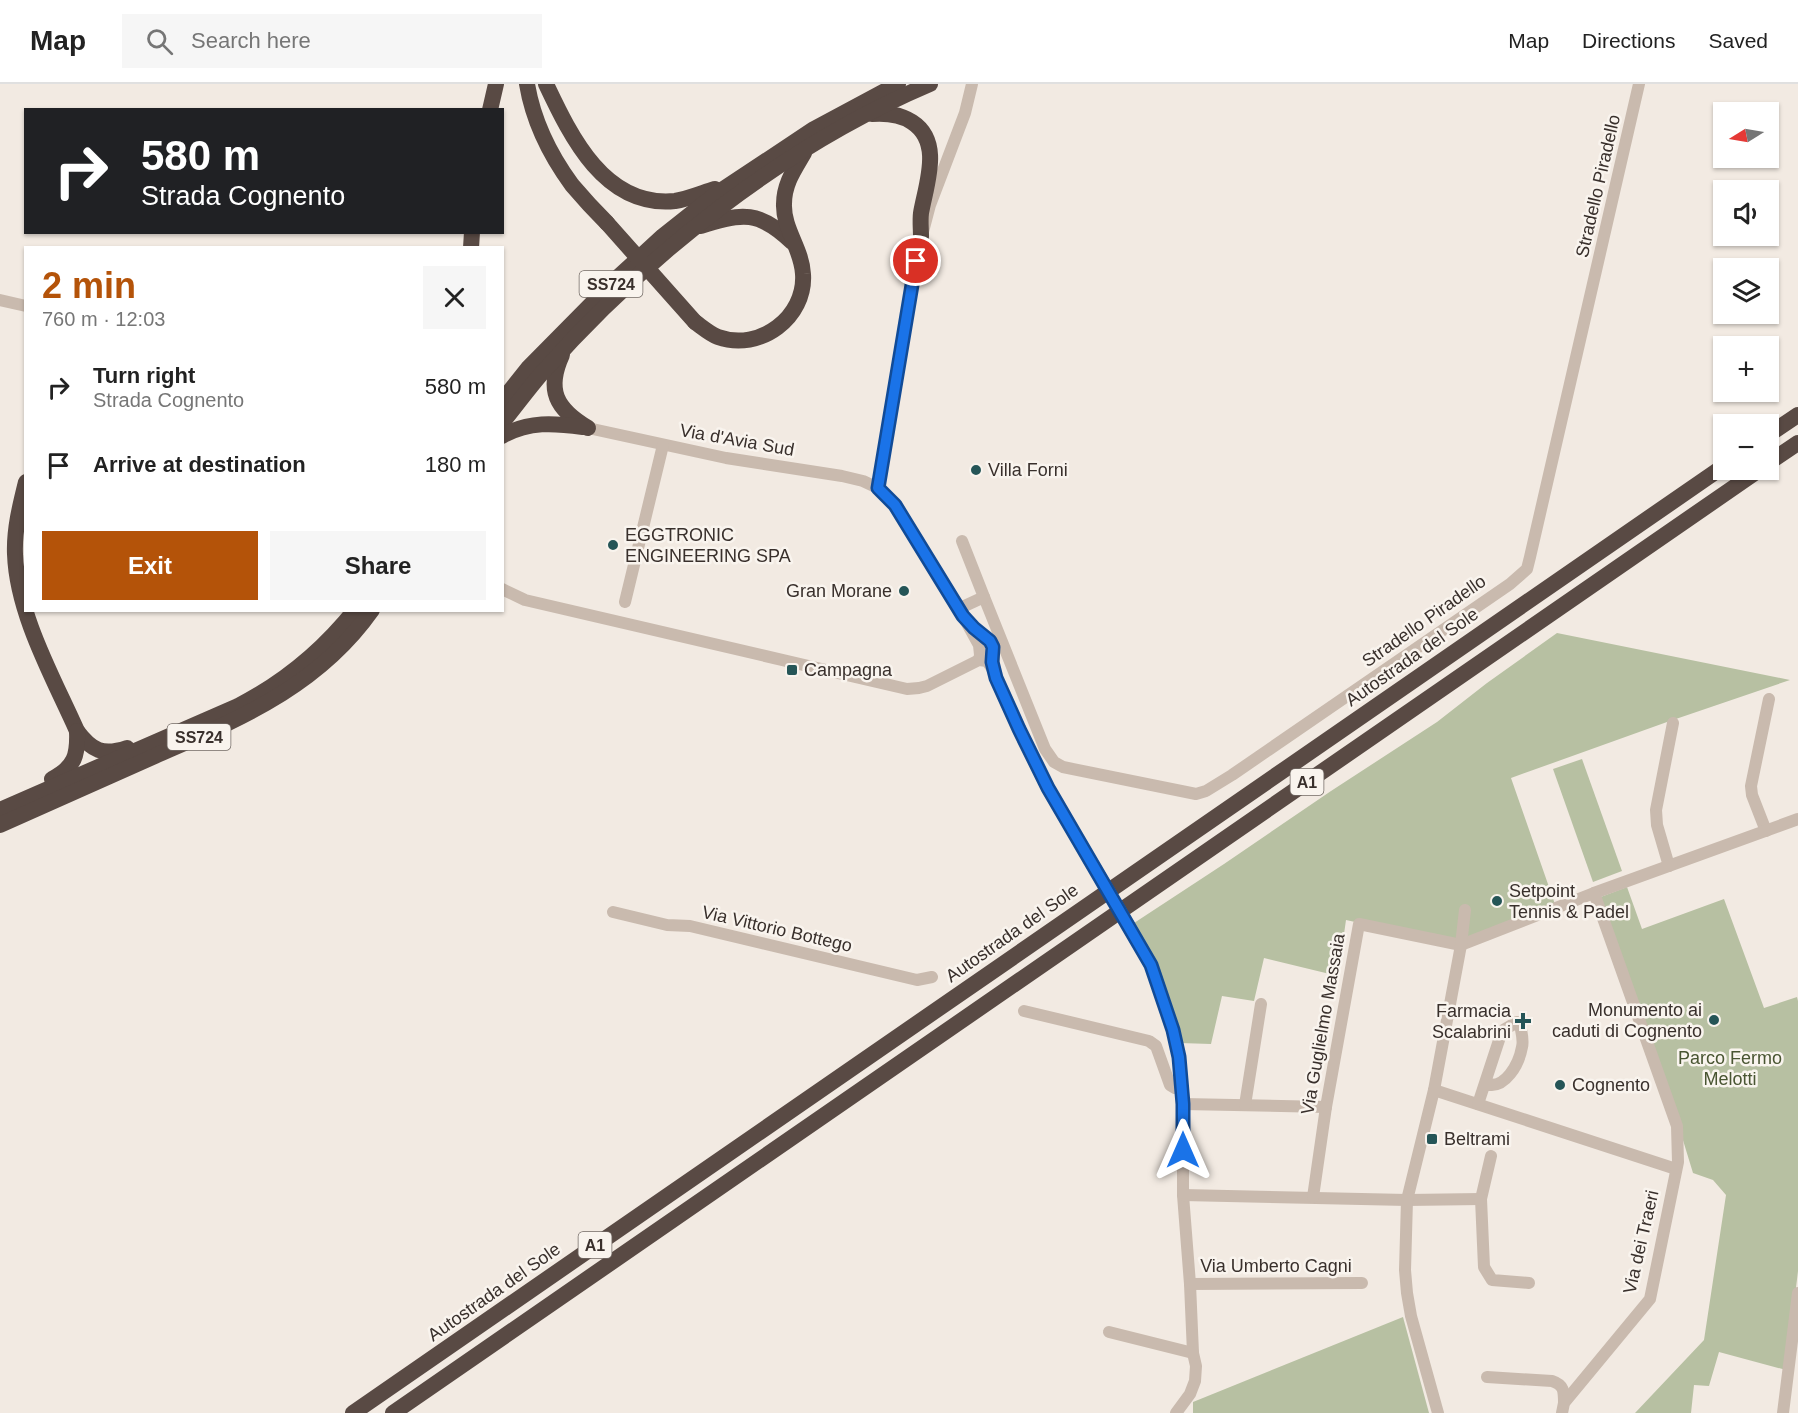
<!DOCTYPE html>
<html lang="en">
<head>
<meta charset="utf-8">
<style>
  :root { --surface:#fff; --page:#f6f6f6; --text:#222; --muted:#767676; --line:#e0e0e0; --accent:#b45309 }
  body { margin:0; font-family:Arial,sans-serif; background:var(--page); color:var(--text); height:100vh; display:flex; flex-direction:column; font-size:22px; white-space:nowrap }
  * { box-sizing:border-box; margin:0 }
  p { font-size:20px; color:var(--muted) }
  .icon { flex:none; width:33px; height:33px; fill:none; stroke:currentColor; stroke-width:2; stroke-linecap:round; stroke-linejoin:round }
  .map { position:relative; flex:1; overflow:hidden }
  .panel { position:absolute; left:24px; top:162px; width:480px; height:366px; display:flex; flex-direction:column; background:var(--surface); border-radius:0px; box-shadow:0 2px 4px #0004 }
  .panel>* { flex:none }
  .top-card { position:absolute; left:24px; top:24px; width:480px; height:126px; border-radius:0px; box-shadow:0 2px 4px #0004; background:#202124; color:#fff; overflow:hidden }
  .needle { width:39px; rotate:259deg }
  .tools { position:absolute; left:1713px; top:18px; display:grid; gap:12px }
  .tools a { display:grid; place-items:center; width:66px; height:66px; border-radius:0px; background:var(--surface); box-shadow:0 2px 4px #0004; font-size:30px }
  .pin { position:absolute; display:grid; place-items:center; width:51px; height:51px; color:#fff; margin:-26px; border:3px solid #fff; border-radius:50%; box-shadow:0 2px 6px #0007 }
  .me { position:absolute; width:66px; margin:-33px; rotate:0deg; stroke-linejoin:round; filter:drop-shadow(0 0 4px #0008) }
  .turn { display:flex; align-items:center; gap:21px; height:126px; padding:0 18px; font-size:27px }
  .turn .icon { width:78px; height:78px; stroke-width:2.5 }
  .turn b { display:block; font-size:42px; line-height:51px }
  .round { display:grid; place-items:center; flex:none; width:63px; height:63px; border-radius:0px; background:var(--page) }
  .head { display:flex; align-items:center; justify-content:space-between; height:102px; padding:0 18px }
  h1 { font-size:36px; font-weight:800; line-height:45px; color:var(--accent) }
  .primary-button { display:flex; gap:12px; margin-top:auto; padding:12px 18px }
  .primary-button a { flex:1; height:69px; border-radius:0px; background:var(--accent); color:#fff; font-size:24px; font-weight:800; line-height:69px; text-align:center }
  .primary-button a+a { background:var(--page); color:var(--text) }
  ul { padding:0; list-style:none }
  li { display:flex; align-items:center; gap:18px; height:78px; padding:0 18px }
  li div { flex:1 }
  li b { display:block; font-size:22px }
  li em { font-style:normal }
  header { display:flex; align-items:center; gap:36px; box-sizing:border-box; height:84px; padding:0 30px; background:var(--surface); border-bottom:2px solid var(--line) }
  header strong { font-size:28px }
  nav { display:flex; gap:33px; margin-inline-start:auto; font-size:21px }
  .search { width:420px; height:54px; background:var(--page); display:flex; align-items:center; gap:15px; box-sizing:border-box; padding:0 21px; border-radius:0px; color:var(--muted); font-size:22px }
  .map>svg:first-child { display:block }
  .green { fill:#b7c0a2 }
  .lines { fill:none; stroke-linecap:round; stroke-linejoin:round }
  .minor { stroke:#c9baae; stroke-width:12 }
  .highway { stroke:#594a44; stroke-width:16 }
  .minor-bridge { stroke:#c9baae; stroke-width:12 }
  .highway-bridge { stroke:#594a44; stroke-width:16 }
  .route-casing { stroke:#114b97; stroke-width:15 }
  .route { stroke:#1a73e8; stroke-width:10 }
  .poi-dot { fill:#255557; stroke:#f9f4ee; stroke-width:2 }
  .labels { text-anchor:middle; stroke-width:5; stroke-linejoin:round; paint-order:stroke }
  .shield { fill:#f9f4ee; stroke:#736b66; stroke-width:1.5 }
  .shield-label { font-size:16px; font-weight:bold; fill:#39302c }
  .street-label { font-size:18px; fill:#39302c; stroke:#f9f4ee }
  .poi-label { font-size:18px; fill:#39302c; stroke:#f9f4ee; text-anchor:start }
  .park-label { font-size:18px; fill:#495532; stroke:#f9f4ee }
</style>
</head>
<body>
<header>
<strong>Map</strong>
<div class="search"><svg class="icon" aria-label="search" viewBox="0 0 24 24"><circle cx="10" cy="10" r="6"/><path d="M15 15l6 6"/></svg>Search here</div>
<nav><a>Map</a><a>Directions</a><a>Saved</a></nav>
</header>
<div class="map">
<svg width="1798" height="1329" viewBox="0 0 1798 1329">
  <rect width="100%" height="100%" fill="#f2eae2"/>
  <g class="green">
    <polygon points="1557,549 1790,596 1667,638 1511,694 1557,826 1460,861 1346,836 1338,892 1264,874 1254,917 1222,912 1211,960 1180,959 1131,841 1224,780 1331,707 1437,638 1487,599"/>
    <polygon points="1582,675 1622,787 1593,798 1553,685"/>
    <polygon points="1627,803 1642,845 1724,815 1764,924 1797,913 1798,917 1798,1187 1786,1286 1719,1268 1709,1302 1694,1301 1691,1329 1635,1329 1704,1256 1726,1111 1713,1096 1693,1089 1675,1030 1598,814"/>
    <polygon points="1403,1233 1429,1329 1193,1329 1193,1318"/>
  </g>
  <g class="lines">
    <g class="minor">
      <polyline points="0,216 26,222"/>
      <polyline points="588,344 726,374 842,392 863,397 878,404 895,421 963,532 979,561 980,571 979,576"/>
      <polyline points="878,404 919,163 930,121 965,29 972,0"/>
      <polyline points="502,505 525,516 907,605 919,604 927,602 979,576 987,577 994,587"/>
      <polyline points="984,513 1045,665 1054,678 1063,683 1196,710 1206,707 1232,691 1510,500 1527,485 1530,473 1639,0"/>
      <polyline points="625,518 663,361"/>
      <polyline points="958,525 984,513 962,457"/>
      <polyline points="969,540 990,557 993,563 994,587 999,602 1019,645 1048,704 1101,793"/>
      <polyline points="1766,747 1752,711 1751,702 1769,615"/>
      <polyline points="1669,782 1657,741 1656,726 1673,639"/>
      <polyline points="613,828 667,841 690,842 917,896 932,893"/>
      <polyline points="1129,841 1151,881 1165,918 1179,973 1183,1020 1183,1111 1190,1200 1193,1269 1196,1282 1195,1297 1190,1310 1176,1329"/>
      <polyline points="1461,861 1594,809 1798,735"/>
      <polyline points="1024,927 1149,957 1156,962 1170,1001 1175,1004 1182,1003"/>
      <polyline points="1434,1006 1676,1085"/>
      <polyline points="1183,1020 1326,1023"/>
      <path d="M 1478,1020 L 1502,947 L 1517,938 L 1520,940 C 1521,947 1524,956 1522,963 C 1519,980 1505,1006 1486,1000"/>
      <polyline points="1245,1021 1261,920"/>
      <polyline points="1491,1072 1481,1115 1484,1183 1492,1196 1529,1199"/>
      <polyline points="1183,1111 1407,1116 1481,1115"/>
      <polyline points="1313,1113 1326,1023 1359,840 1461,861"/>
      <polyline points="1190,1200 1362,1199"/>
      <polyline points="1109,1248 1193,1269"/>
      <path d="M 1487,1293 L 1552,1297 C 1564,1301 1564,1307 1564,1319"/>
      <polyline points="1438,1329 1411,1232 1407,1209 1405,1186 1407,1116 1434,1006 1461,861 1465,826"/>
      <polyline points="1562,1329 1564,1319 1650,1215 1678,1078 1677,1042 1594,809"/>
      <polyline points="1783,1329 1798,1209"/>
    </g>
    <g class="highway">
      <path d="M 527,0 C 533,36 550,71 572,101 C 583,114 595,127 607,139"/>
      <path d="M 546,0 C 571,53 605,124 675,117 C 688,115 702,109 715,105"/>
      <polyline points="490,26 496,0"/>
      <path d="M 872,30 C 887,29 900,30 912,38 C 943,58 926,100 921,129 C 920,137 921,145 921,153"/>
      <path d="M 701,142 C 742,128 760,127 792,158"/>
      <polyline points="471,164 472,148"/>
      <path d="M 695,238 C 702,243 710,250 718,253 C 760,268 806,233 803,190 C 802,165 783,145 784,120 C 784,100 794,86 804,69"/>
      <path d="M 562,271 C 546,306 556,325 588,344"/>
      <polyline points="502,317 529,283 615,196 663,152 716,110 814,45 898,0"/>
      <path d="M 502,339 C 516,322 528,305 542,289 C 646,171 784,62 930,0"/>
      <polyline points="1768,351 1798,331"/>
      <path d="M 502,352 C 529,337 554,339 583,343"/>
      <polyline points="1768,379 1798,359"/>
      <path d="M 26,398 C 20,422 14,446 15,470 C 17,530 53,593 77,647 C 92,667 103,672 127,664"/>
      <path d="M 52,695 C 75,683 78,671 77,647"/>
      <path d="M 0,726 L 238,622 C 283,599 323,566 355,526"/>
      <path d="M 0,741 C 52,718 103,695 155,672 C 238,635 317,604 372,526"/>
      <polyline points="353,1329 1724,382"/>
      <polyline points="393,1329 1759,386"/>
    </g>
    <polyline class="minor-bridge" points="1101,793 1129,841"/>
    <polyline class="highway-bridge" points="607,139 695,238"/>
  </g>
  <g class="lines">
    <defs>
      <polyline id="route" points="916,177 878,404 895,421 963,532 974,544 990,557 993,563 992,578 996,594 1019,645 1048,704 1151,881 1173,946 1179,973 1183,1020 1183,1066"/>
    </defs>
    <use href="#route" class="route-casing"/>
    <use href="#route" class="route"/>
  </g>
  <g class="poi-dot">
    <circle cx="976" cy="386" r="6"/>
    <circle cx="613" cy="461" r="6"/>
    <circle cx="904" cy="507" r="6"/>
    <rect x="786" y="580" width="12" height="12" rx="3"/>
    <circle cx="1497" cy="817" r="6"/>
    <circle cx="1714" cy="936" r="6"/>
    <path d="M1520 928h6v6h6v6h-6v6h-6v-6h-6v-6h6z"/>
    <circle cx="1560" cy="1001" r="6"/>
    <rect x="1426" y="1049" width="12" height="12" rx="3"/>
  </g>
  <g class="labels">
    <g class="shield">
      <rect x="579.5" y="187" width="63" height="26" rx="4.5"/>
      <rect x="167.5" y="640" width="63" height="26" rx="4.5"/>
      <rect x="1290.5" y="685" width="33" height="26" rx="4.5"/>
      <rect x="578.5" y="1148" width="33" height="26" rx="4.5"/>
    </g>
    <g class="shield-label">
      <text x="611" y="206">SS724</text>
      <text x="199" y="659">SS724</text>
      <text x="1307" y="704">A1</text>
      <text x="595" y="1167">A1</text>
    </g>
    <g class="street-label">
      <text transform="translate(1598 102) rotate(-77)" y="6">Stradello Piradello</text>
      <text transform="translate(737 356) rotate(10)" y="6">Via d'Avia Sud</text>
      <text transform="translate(1424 537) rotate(-35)" y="6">Stradello Piradello</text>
      <text transform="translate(1412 573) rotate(-35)" y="6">Autostrada del Sole</text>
      <text transform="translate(777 845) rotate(13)" y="6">Via Vittorio Bottego</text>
      <text transform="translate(1012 849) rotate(-35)" y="6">Autostrada del Sole</text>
      <text transform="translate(1323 940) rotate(-80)" y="6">Via Guglielmo Massaia</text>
      <text transform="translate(1641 1158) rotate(-77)" y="6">Via dei Traeri</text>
      <text x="1276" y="1188">Via Umberto Cagni</text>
      <text transform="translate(494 1208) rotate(-35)" y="6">Autostrada del Sole</text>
    </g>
    <g class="poi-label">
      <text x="988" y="392">Villa Forni</text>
      <text x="625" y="457">EGGTRONIC<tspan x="625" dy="21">ENGINEERING SPA</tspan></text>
      <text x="892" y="513" text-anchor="end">Gran Morane</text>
      <text x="804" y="592">Campagna</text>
      <text x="1509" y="813">Setpoint<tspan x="1509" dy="21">Tennis &amp; Padel</tspan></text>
      <text x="1702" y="932" text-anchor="end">Monumento ai<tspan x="1702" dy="21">caduti di Cognento</tspan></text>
      <text x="1511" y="933" text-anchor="end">Farmacia<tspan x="1511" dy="21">Scalabrini</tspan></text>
      <text x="1572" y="1007">Cognento</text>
      <text x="1444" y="1061">Beltrami</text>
    </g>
    <g class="park-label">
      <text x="1730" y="980">Parco Fermo<tspan x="1730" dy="21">Melotti</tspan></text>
    </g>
  </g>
</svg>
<div class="tools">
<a><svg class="needle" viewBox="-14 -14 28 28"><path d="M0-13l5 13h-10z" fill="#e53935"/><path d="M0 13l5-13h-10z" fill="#767676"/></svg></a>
<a><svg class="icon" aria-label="sound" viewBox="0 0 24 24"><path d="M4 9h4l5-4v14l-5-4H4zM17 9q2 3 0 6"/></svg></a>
<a><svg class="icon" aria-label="layers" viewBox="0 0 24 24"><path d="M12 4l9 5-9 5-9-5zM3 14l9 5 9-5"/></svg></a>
<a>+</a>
<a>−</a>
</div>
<div class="pin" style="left:916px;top:177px;background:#d93025"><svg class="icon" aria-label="arrive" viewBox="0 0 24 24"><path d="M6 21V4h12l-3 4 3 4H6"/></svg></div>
<svg class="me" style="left:1183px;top:1066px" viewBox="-20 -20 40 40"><path d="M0-17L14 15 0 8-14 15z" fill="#1a73e8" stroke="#fff" stroke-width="4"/></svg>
<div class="top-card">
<div class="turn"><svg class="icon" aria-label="right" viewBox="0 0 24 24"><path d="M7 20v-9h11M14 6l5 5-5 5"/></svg><div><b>580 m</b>Strada Cognento</div></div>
</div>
<section class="panel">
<div class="head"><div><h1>2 min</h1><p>760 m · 12:03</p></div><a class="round"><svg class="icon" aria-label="close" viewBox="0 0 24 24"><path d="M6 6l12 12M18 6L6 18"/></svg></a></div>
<ul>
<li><svg class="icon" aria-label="right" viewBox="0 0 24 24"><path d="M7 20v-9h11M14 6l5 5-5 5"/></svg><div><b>Turn right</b><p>Strada Cognento</p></div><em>580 m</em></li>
<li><svg class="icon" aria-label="arrive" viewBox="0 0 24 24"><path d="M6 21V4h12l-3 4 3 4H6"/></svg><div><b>Arrive at destination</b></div><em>180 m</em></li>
</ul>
<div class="primary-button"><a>Exit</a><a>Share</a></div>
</section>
</div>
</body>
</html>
